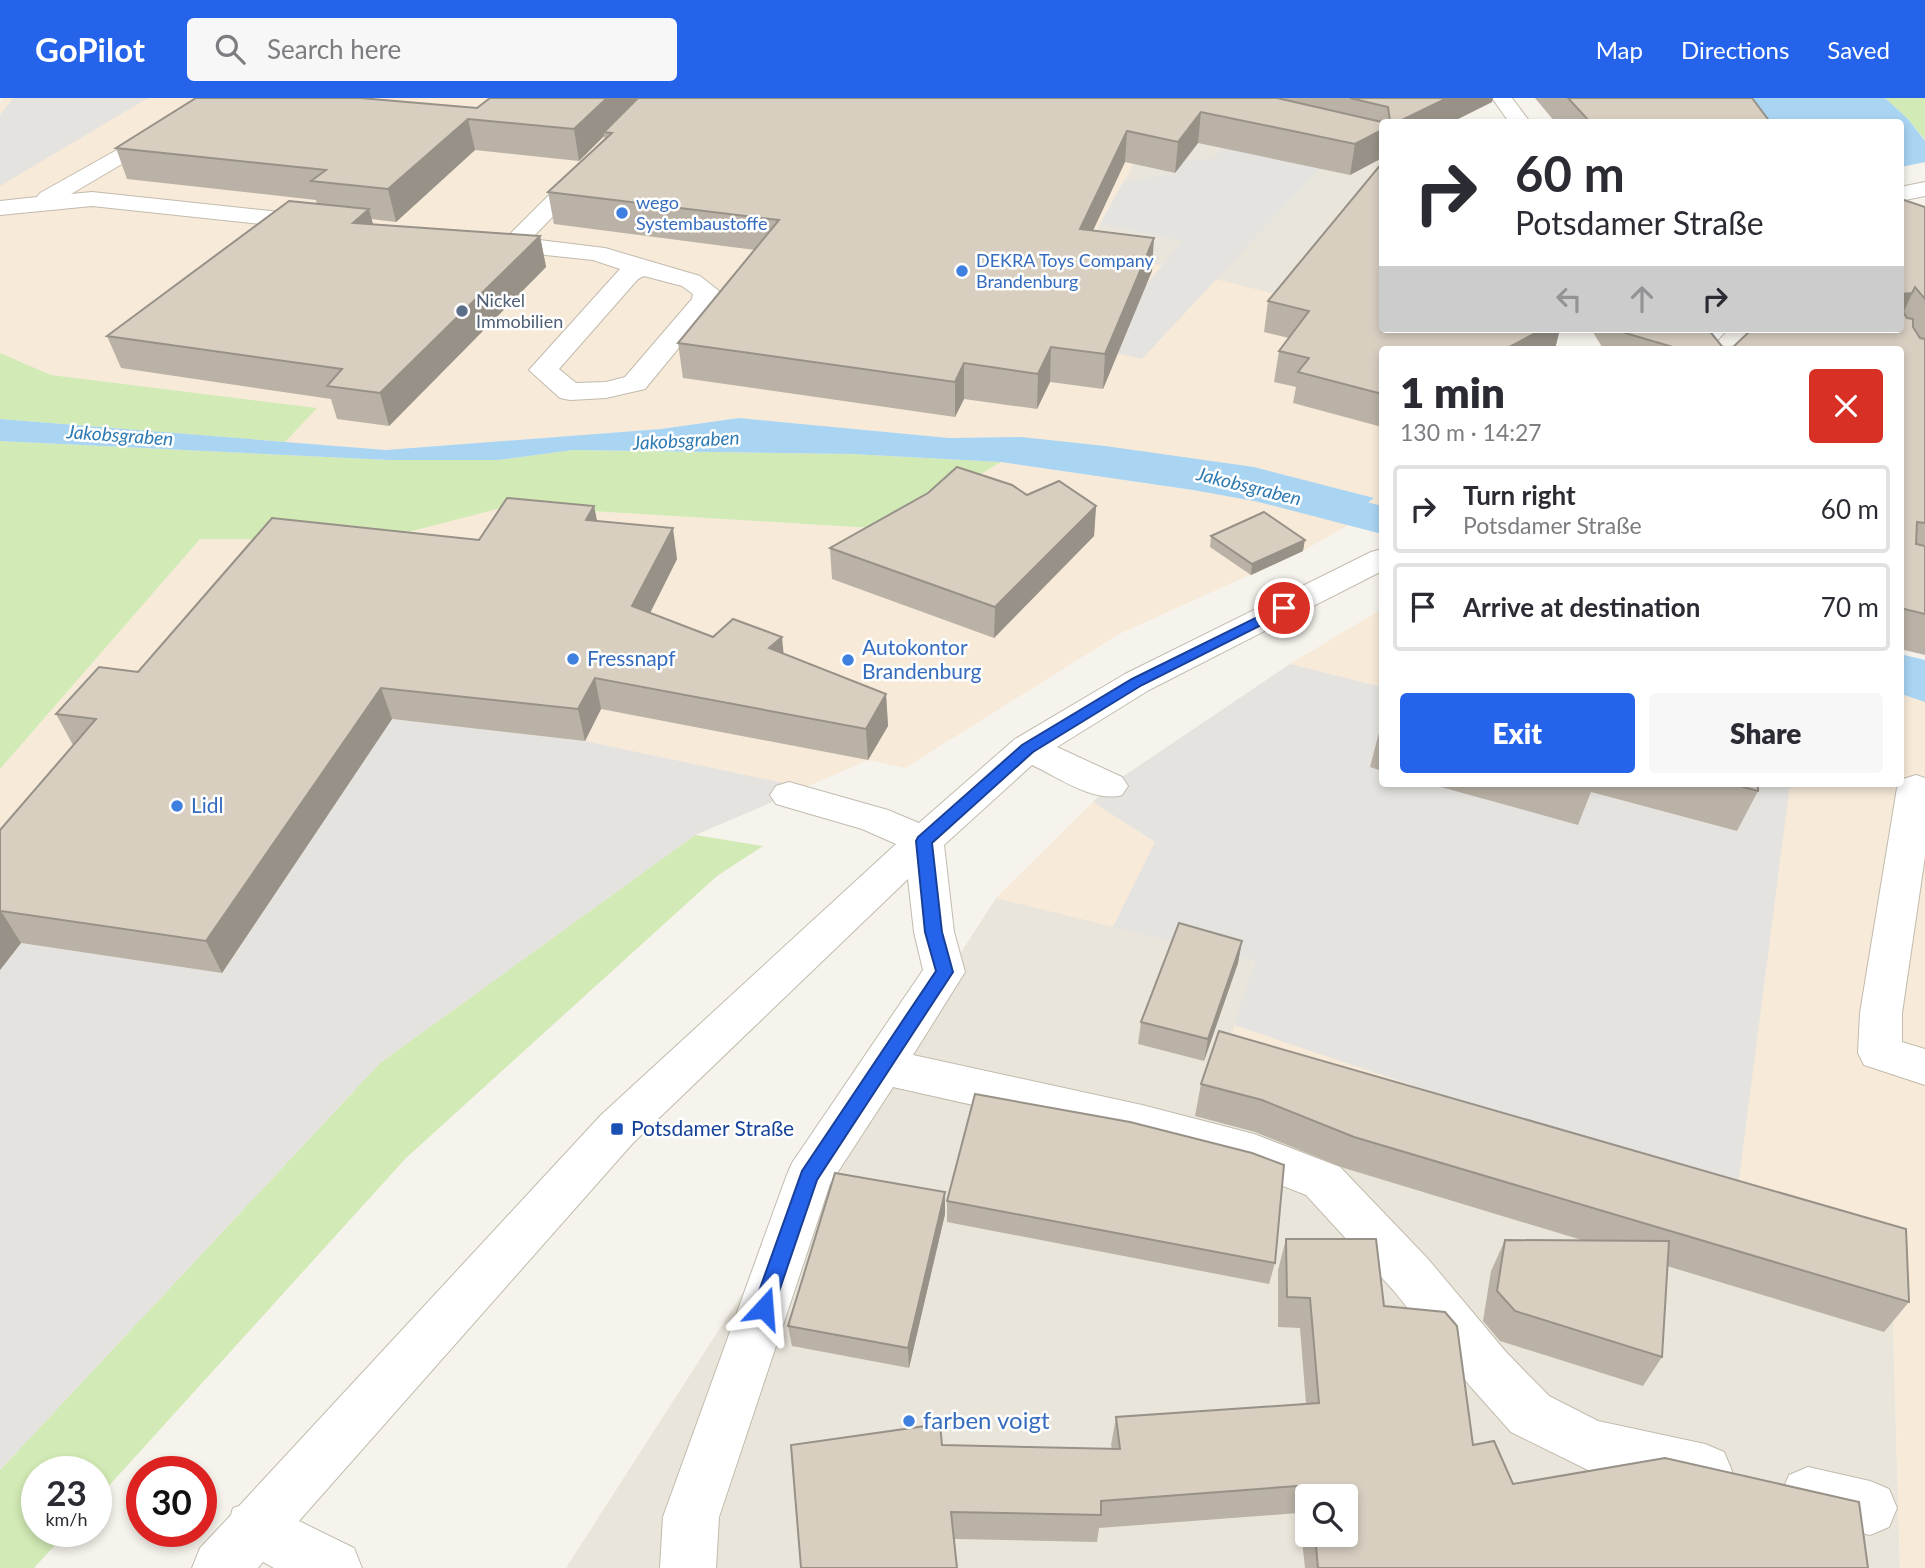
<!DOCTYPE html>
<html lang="en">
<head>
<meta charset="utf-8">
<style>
  :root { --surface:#fff; --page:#f7f7f7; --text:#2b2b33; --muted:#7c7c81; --line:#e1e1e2; --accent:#2563eb }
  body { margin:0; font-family:Lato,sans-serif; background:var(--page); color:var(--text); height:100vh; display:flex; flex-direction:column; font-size:26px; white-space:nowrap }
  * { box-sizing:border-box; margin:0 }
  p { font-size:23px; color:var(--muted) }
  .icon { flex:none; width:38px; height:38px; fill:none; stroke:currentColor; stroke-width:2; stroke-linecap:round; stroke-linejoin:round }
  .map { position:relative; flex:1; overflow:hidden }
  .panel { position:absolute; left:1379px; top:248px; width:525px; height:441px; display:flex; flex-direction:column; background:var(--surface); border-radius:7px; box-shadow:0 4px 10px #0003 }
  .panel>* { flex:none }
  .banner { position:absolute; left:1379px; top:21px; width:525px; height:214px; border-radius:7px; box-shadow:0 4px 10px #0003; background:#fff; color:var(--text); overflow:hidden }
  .buttons { position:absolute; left:1295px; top:1386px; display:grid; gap:14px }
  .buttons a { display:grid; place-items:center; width:63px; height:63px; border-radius:7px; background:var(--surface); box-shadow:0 4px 10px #0003; font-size:35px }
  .speed { position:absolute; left:21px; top:1358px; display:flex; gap:14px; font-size:35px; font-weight:700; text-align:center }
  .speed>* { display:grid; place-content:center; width:91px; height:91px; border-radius:50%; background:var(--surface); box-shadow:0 4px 10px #0003; line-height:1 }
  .speed small { font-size:18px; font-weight:400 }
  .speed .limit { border:10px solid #d22; background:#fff; color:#111 }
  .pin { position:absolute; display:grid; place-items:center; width:60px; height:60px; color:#fff; margin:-30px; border:4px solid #fff; border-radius:50%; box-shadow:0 2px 7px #0007 }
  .me { position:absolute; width:77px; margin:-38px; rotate:19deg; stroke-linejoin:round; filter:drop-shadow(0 0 5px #0008) }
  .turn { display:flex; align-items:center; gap:24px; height:147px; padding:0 21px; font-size:32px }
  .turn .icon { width:91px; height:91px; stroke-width:2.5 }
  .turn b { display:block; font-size:49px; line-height:60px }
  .lanes { display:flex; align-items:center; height:66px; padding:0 21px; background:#0003; justify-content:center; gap:35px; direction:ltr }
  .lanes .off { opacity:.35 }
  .round { display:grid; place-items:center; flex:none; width:74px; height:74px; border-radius:7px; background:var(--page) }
  .head { display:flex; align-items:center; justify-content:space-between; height:119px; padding:0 21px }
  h1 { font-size:42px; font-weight:800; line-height:52px }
  .primary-button { display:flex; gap:14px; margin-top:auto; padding:14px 21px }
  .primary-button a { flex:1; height:80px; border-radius:7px; background:var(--accent); color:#fff; font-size:28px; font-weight:800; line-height:80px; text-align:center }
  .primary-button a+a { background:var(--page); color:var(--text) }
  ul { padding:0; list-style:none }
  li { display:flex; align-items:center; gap:21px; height:88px; margin:0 14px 10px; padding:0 7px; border:4px solid var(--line); border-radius:7px }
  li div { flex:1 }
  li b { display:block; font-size:26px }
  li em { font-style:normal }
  header { display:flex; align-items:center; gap:42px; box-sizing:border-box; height:98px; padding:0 35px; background:var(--accent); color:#fff }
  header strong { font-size:33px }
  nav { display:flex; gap:38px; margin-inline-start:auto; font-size:24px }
  .search { width:490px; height:63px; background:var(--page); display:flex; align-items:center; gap:18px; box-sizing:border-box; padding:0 24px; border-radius:7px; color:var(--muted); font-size:26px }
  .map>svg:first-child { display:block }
  .residential { fill:#eae5da; fill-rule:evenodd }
  .commercial { fill:#f7ead8 }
  .green { fill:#d2eab5 }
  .parking { fill:#e5e3e0 }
  .water { fill:#a9d4f2 }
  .pier { fill:#f6f3ec }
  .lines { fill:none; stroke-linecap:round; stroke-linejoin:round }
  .canal { fill:#a9d4f2; fill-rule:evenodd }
  .minor-casing { stroke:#c2bbae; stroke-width:2 }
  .minor { fill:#fff; fill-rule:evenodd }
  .wall { fill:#bab2a6; fill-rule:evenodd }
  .shaded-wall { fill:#979187 }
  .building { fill:#d8cfc1; stroke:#979187; stroke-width:2 }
  .route { fill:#2563eb; stroke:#184099; stroke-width:2 }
  .shop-dot { fill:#3f7fe0; stroke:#fff; stroke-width:2.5 }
  .service-dot { fill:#5c6f8a; stroke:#fff; stroke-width:2.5 }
  .transit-dot { fill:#1a4fb4; stroke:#fff; stroke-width:2.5 }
  .labels { text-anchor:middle; stroke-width:5; stroke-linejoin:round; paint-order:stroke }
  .far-shop-label { font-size:18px; fill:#366cbe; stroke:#fff; text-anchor:start }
  .far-service-label { font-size:18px; fill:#4e5e75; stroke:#fff; text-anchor:start }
  .far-water-label { font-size:19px; font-style:italic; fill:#2e7ab2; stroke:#fff }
  .shop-label { font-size:21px; fill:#366cbe; stroke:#fff; text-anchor:start }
  .transit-label { font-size:21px; fill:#164399; stroke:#fff; text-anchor:start }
  .near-shop-label { font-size:24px; fill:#366cbe; stroke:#fff; text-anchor:start }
</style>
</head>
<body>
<header>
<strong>GoPilot</strong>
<div class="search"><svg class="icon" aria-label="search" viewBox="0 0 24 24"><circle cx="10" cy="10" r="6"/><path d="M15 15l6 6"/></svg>Search here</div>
<nav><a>Map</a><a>Directions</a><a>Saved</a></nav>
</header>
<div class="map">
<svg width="1925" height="1470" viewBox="0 0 1925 1470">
  <rect width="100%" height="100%" fill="#f6f3ec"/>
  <g class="residential">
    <polygon points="1170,0 1382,36 1382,220 1211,182 1087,149"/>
    <path d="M 996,800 L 1255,863 L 1225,958 L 1891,1156 L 1900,1470 L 566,1470 ZM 1307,1398 L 1346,1398 L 1346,1437 L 1307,1437 Z"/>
  </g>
  <g class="commercial">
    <polygon points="4,0 1170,0 1087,149 1291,200 1382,231 1470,231 1558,252 1382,252 1382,408 1303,453 1119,536 905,670 868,662 695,737 380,965 0,1372 0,671 200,441 377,442 508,408 889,431 1001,364 1193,392 1347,420 1373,401 1254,369 1021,339 949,340 739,320 661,331 386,352 285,344 316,310 51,277 0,255 0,4"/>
    <polygon points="1382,511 1382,686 1900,686 1901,596 1925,604 1925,1470 1900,1470 1891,1156 1225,959 1255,863 996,800 1109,688 1290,566"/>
  </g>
  <g class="green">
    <polygon points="1885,0 1925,0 1925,42 1908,21"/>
    <polygon points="0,255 51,277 317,310 285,344 0,321"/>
    <polygon points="0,343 389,362 498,362 573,352 852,356 1001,364 889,431 509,408 377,442 200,441 0,671"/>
    <polygon points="695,737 763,748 717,778 406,1060 96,1402 96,1374 37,1374 37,1433 68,1433 34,1470 0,1470 0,1372 380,965"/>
  </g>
  <g class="parking">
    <polygon points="13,0 148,0 0,88 0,17"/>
    <polygon points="1244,33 1336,53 1142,261 1094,250 1182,143 1100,126 1123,84 1175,75 1185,62 1212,61"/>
    <polygon points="1290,566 1382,589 1382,686 1586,693 1738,733 1744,686 1790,686 1737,1097 1234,927 1255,863 1113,829 1155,744 1093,704 1109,688"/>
    <polygon points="391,621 585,643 788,686 789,697 695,737 380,965 0,1372 0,872 21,845 223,875"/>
  </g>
  <g class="water">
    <polygon points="1751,0 1885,0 1908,21 1925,43 1925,97 1901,84 1900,24 1773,24 1767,21"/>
    <polygon points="739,320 949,340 1021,339 1105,348 1254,369 1374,400 1348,420 1193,392 1001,364 852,356 573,352 498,362 389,362 0,343 0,321 386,352 661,331"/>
    <polygon points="1900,556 1925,562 1925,604 1901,596"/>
  </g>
  <polygon class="pier" points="1925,64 1925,100 1900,88 1901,69"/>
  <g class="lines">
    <polygon class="canal" points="1275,380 1382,408 1382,436 1259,404 1252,394 1259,384"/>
    <defs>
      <g id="minor">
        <path d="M 646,0 L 668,0 L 531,141 L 605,150 L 700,178 L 719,193 L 718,202 L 645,291 L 606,300 L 570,302 L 560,300 L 529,272 L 620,171 L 593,162 L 489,151 L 480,149 L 477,144 L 480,139 L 507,139 ZM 644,178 L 682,188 L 693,196 L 692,201 L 625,279 L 606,284 L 576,285 L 559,271 L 638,181 Z"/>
        <polygon points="1492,0 1512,0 1530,24 1509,24"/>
        <polygon points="165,25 173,26 176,31 173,36 71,96 92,94 318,118 326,120 330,125 326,130 318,132 92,108 0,117 0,103 37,99 40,95"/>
        <polygon points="1925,84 1925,98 1900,103 1900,89"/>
        <polygon points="1700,231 1728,231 1708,252 1680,252"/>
        <path d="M 1382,451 L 1382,473 L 1149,592 L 1057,649 L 1122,679 L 1128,688 L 1122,697 C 1093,705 1058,679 1032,667 L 944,747 L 954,834 L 965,874 L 913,957 L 1142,1007 L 1254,1036 L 1340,1069 L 1428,1161 L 1506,1254 L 1549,1298 L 1598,1323 L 1705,1346 L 1724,1354 L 1732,1373 L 1724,1392 L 1705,1400 L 1592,1374 L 1511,1334 L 1470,1288 L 1394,1193 L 1306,1097 L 1248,1074 L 1142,1045 L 893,989 L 830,1086 L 719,1419 L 716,1470 L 660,1470 L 663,1419 L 786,1079 L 792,1065 L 923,872 L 914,834 L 908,781 L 633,1045 L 299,1423 L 354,1450 L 362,1470 L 274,1470 L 263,1464 L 258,1470 L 192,1470 L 200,1450 L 231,1417 L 233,1410 L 239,1408 L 601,1017 L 896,746 L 862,731 L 776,706 L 770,697 L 776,688 L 789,684 L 888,712 L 919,725 L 1015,641 L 1125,576 L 1371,454 Z"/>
        <polygon points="1916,677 1925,680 1925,758 1902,915 1902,944 1925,951 1925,987 1864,967 1858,955 1860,915 1897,690 1903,681"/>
        <polygon points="1808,1369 1870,1383 1889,1391 1897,1410 1889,1429 1870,1437 1808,1423 1789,1415 1781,1396 1789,1377"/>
      </g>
    </defs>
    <use href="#minor" class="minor-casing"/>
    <use href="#minor" class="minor"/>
  </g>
  <g class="wall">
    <polygon points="490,0 1493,0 1492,4 1452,24 1382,24 1382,60 1350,77 1198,45 1175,75 1125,64 1093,133 1152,173 1103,291 1050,284 1037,311 964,301 955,319 683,280 678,245 755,152 554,126 548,94 605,42 604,38 579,63 475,52 396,124 371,121 373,126 540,138 546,169 389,328 337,321 331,301 121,270 107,238 317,106 316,102 127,81 116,50 477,10"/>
    <polygon points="1535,0 1752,0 1770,24 1555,24"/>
    <polygon points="1925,109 1925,557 1900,551 1900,252 1730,252"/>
    <polygon points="1268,203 1382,231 1560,231 1555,251 1382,252 1382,329 1293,305 1296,289 1274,284 1279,253 1289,240 1264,234"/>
    <polygon points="1591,231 1708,231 1725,252 1604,252"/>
    <polygon points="1027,397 1096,408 1094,438 994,540 832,481 830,450"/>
    <polygon points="594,408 597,423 677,461 650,515 713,539 783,556 886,596 888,628 868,662 601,611 585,643 392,621 222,875 21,845 0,872 0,732 73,647 56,616 138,574"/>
    <polygon points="1211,438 1303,453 1251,477 1210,449"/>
    <polygon points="1382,623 1382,673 1370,669"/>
    <polygon points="1430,686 1758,686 1758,693 1737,733 1591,694 1578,727"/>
    <polygon points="1242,843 1238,865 1204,963 1138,946 1141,924"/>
    <polygon points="1219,933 1909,1204 1884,1234 1667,1168 1662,1259 1643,1288 1500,1243 1483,1223 1491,1173 1505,1142 1585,1143 1344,1070 1255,1034 1195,1018 1201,986"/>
    <polygon points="947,1103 1275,1165 1269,1186 947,1124"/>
    <polygon points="945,1116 909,1270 792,1248 788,1228"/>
    <path d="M 1286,1141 L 1384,1208 L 1473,1347 L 1513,1386 L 1868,1470 L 1305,1470 L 1299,1415 L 1099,1430 L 1097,1444 L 954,1441 L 942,1347 L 1112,1351 L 1111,1347 L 1116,1319 L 1306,1306 L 1300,1230 L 1278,1229 L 1278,1172 ZM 1307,1398 L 1346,1398 L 1346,1437 L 1307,1437 Z"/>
  </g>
  <g class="shaded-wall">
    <polygon points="607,0 642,0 604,34 604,38 579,63 574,31"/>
    <polygon points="1447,0 1493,0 1492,4 1452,24 1398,24"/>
    <polygon points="1201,14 1198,45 1175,75 1178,44"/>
    <polygon points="468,21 475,52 396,124 388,91"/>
    <polygon points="1382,32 1382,60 1350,77 1355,46"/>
    <polygon points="1127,33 1125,64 1078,164 1080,131"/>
    <polygon points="369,111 377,141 353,125"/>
    <polygon points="540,138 546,169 389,328 380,295"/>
    <polygon points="1154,140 1152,173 1103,291 1105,256"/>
    <polygon points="1915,189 1900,222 1900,196"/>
    <polygon points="1543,231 1560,231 1555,251 1553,252 1504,252"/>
    <polygon points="1051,249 1050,284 1037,311 1038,276"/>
    <polygon points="964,265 964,301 955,319 955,284"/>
    <polygon points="594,408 600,438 586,422"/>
    <polygon points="1096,408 1094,438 994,540 995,509"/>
    <polygon points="673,430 677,461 638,539 632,508"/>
    <polygon points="1305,442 1303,453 1251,477 1252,466"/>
    <polygon points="782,539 785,571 769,550"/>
    <polygon points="595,580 601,611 585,643 578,611"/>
    <polygon points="381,590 392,621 222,875 206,843"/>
    <polygon points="886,596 888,628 868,662 866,631"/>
    <polygon points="1,813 21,845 0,872 0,814"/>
    <polygon points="1242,843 1238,865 1204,963 1208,941"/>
    <polygon points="945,1094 945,1116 909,1270 908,1250"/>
  </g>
  <g class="building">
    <polygon points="196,0 360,0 477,10 490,0 607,0 574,31 468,21 388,91 311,83 326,72 116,50"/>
    <polygon points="638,0 1277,0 1382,24 1382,32 1355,46 1201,14 1178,44 1127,33 1080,131 1154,140 1105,256 1051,249 1038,276 964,265 955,284 678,245 779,122 548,94 612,35 604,34"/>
    <polygon points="1350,0 1447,0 1398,24 1389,24 1390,23 1388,9"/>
    <polygon points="1568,0 1752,0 1770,24 1590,24"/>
    <polygon points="1382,65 1382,231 1543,231 1504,252 1382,252 1382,296 1298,274 1309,260 1279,253 1309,213 1268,203"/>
    <polygon points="1901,101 1925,109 1925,201 1915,189 1912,195 1900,196"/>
    <polygon points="289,103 369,111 353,125 540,138 380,295 327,288 342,271 107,238"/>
    <polygon points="1900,209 1907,220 1913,221 1913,229 1920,240 1925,241 1925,425 1917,424 1916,446 1925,448 1925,516 1900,510 1900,252 1730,252 1752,231 1900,231"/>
    <polygon points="1623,231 1708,231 1725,252 1683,252 1625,235"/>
    <polygon points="957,369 1012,387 1027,397 1059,383 1096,408 995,509 830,450 928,395"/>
    <polygon points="507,400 594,408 586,422 673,430 632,508 713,539 733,521 782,539 769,550 886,596 866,631 595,580 578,611 381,590 206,843 1,813 0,814 0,732 96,621 56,616 99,569 138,574 272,420 479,442"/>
    <polygon points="1264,414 1305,442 1252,466 1211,438"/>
    <polygon points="1733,686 1758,686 1758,693"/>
    <polygon points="1179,825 1242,843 1208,941 1141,924"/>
    <polygon points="1219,933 1906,1131 1909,1204 1354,1039 1262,1002 1201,986"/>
    <polygon points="975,996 1130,1024 1252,1055 1284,1067 1275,1165 947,1103"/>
    <polygon points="835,1075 945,1094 908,1250 788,1228"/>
    <polygon points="1286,1141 1376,1141 1384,1208 1445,1214 1457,1228 1473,1347 1494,1343 1513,1386 1665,1360 1859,1404 1868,1470 1318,1470 1315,1437 1346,1437 1346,1398 1311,1398 1310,1387 1101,1403 1101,1417 951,1414 957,1470 801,1470 791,1347 940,1326 942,1347 1120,1351 1116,1319 1319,1305 1310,1200 1287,1199"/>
    <polygon points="1505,1142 1669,1143 1662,1259 1515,1213 1497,1193"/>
  </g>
  <polygon class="route" points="1284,506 1291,510 1289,513 1142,587 1033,654 932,745 942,834 953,874 817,1082 771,1217 764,1219 756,1217 753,1210 802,1073 936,873 925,834 916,743 918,739 1022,647 1132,581"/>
  <g class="shop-dot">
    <circle cx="622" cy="115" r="7"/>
    <circle cx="962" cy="173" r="7"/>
    <circle cx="573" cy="561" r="7"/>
    <circle cx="848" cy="562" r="7"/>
    <circle cx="177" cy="708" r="7"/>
    <circle cx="909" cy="1323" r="7"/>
  </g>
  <circle class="service-dot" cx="462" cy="213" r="7"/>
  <rect class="transit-dot" x="610" y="1024" width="14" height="14" rx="3.5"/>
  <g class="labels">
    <g class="far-shop-label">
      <text x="636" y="111">wego<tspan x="636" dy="21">Systembaustoffe</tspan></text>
      <text x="976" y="169">DEKRA Toys Company<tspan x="976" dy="21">Brandenburg</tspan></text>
    </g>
    <g class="far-service-label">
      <text x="476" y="209">Nickel<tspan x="476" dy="21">Immobilien</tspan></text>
    </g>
    <g class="far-water-label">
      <text transform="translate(120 337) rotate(4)" y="7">Jakobsgraben</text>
      <text transform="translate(686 342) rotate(-3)" y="7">Jakobsgraben</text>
      <text transform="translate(1249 388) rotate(14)" y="7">Jakobsgraben</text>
    </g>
    <g class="shop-label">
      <text x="862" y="557">Autokontor<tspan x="862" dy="24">Brandenburg</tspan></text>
      <text x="587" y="568">Fressnapf</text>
      <text x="191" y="715">Lidl</text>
    </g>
    <g class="transit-label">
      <text x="631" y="1038">Potsdamer Straße</text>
    </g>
    <g class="near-shop-label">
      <text x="923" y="1331">farben voigt</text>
    </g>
  </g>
</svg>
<div class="buttons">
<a><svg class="icon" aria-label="search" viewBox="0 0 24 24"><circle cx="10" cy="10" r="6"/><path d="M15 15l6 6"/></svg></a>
</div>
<div class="speed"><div>23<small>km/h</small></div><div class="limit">30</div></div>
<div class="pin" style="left:1284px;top:510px;background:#d93025"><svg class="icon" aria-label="arrive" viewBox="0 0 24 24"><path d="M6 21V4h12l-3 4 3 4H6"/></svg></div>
<svg class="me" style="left:764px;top:1210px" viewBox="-20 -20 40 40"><path d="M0-17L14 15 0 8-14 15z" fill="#2563eb" stroke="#fff" stroke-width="4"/></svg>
<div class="banner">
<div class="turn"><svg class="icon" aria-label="right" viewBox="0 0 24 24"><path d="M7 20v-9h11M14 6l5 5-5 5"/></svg><div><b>60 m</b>Potsdamer Straße</div></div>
<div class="lanes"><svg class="icon off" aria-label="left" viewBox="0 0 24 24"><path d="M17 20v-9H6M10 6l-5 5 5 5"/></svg><svg class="icon off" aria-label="ahead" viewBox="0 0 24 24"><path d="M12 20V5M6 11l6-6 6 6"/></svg><svg class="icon" aria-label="right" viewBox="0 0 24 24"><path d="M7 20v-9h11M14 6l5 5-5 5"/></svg></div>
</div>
<section class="panel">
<div class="head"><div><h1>1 min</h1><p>130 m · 14:27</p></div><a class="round" style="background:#d93025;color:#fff"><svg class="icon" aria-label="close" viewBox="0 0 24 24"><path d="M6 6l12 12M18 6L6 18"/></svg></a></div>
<ul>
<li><svg class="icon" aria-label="right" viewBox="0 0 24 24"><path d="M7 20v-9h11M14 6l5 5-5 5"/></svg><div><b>Turn right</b><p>Potsdamer Straße</p></div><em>60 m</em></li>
<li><svg class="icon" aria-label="arrive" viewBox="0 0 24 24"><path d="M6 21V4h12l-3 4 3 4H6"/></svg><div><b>Arrive at destination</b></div><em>70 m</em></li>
</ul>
<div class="primary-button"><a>Exit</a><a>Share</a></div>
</section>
</div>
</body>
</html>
